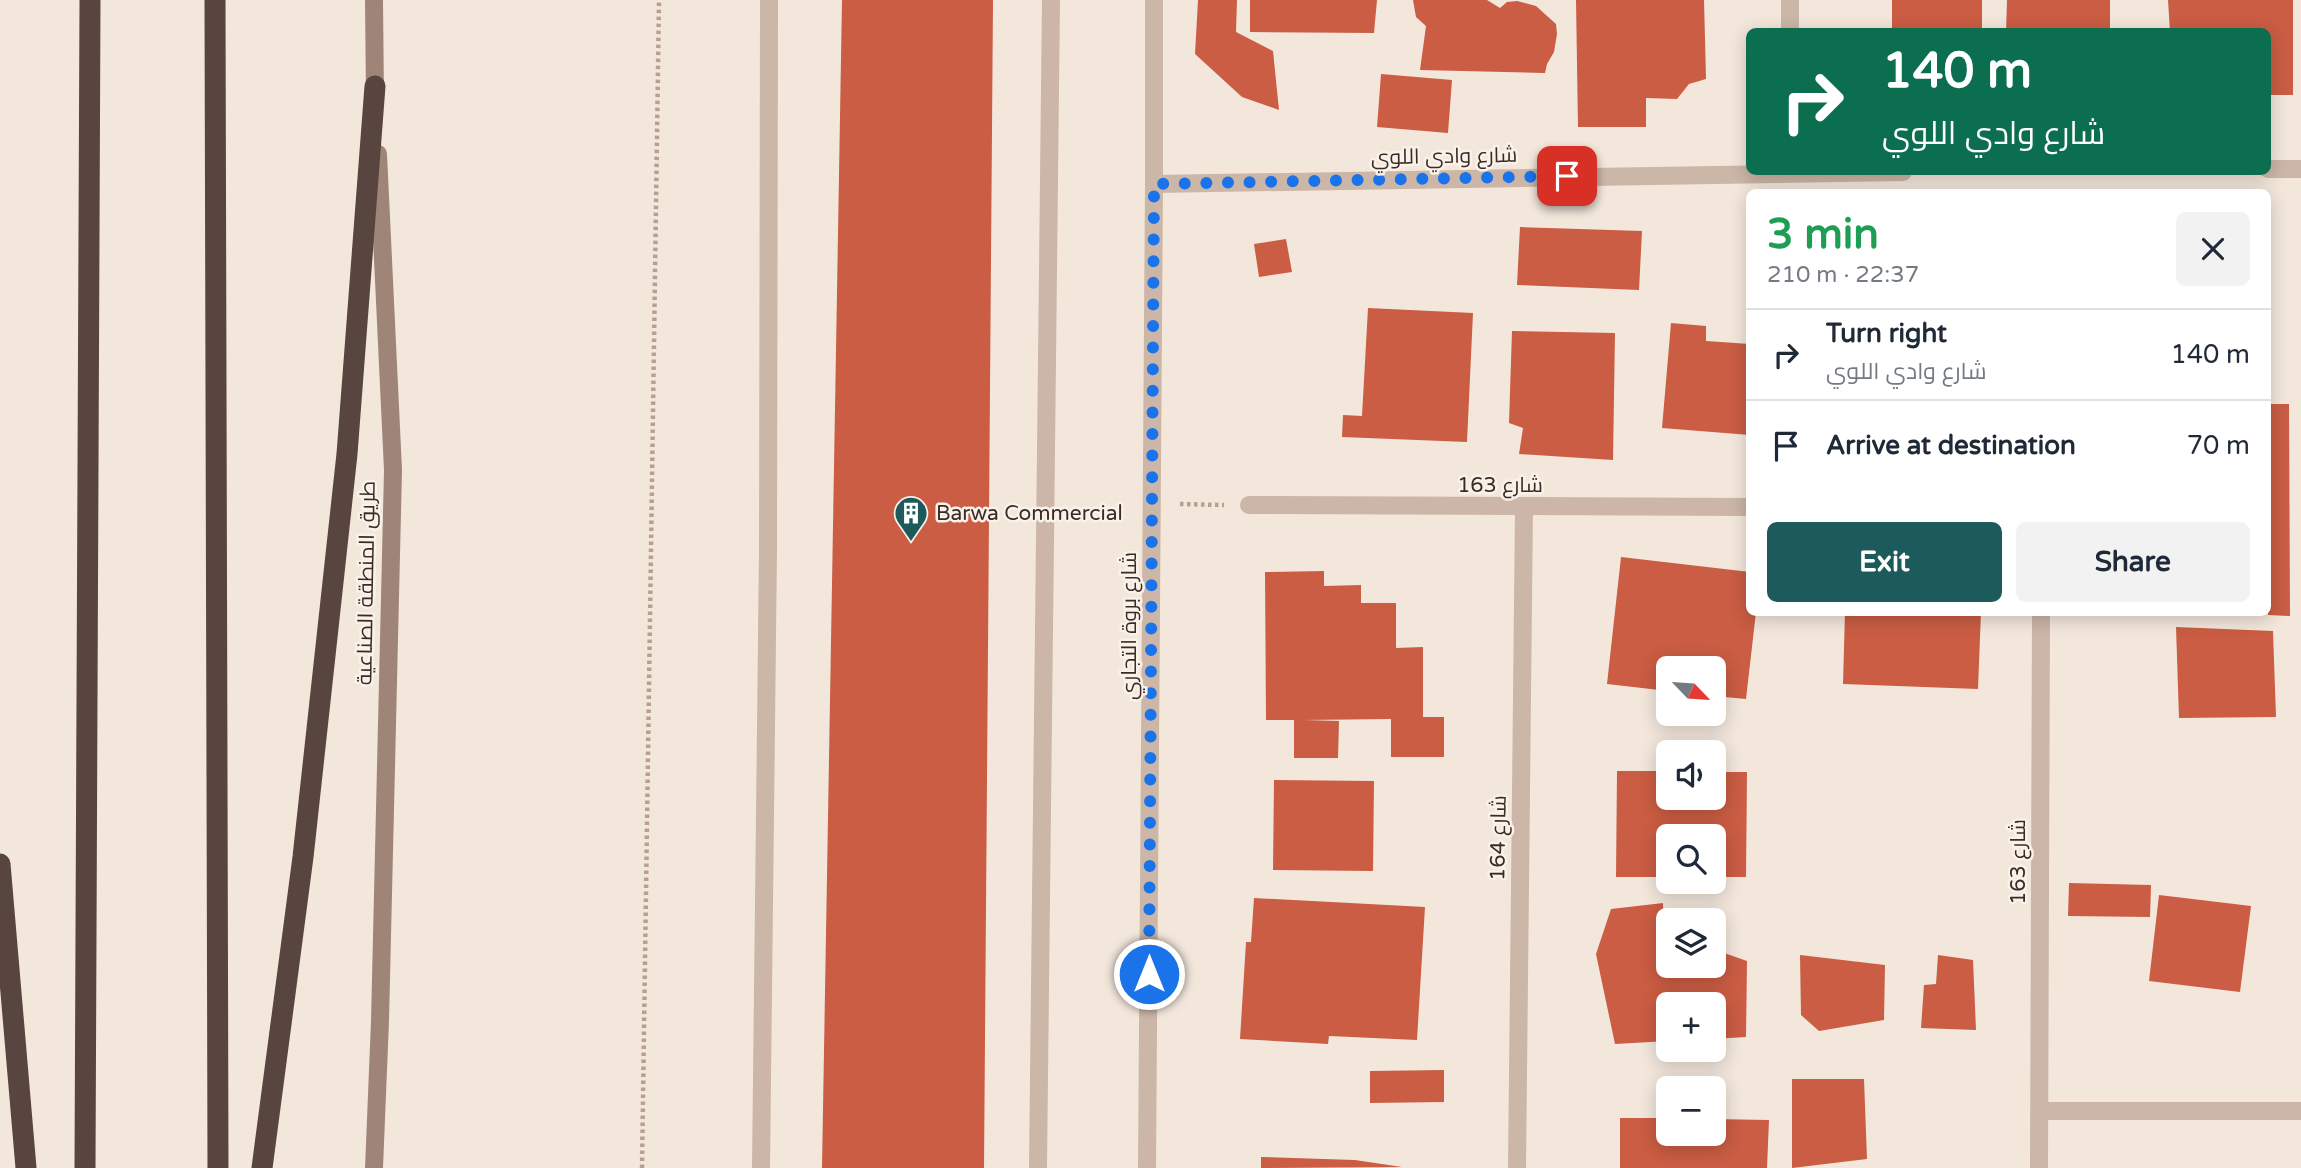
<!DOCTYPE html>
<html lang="en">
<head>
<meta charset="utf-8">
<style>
  :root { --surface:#fff; --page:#f2f2f3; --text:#1f2937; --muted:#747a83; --line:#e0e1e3; --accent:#1c5a5b }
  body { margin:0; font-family:"Varela Round",Cairo,sans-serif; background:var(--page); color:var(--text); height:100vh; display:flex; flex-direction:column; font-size:26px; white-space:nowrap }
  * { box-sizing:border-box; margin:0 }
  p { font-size:23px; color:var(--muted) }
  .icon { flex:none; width:38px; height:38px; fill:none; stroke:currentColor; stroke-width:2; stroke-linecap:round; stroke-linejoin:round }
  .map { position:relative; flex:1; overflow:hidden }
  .sheet { position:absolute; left:1746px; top:189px; width:525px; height:427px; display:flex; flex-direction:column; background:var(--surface); border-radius:10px; box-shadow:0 4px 18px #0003 }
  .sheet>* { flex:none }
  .guide { position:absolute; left:1746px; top:28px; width:525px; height:147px; border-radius:10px; box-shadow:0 4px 18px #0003; background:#0b6e4f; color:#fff; overflow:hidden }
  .needle { width:46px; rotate:115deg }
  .buttons { position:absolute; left:1656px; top:656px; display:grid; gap:14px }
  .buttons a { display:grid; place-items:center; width:70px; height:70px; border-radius:10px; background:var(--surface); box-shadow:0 4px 18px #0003; font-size:35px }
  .pin { position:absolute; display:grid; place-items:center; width:60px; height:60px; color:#fff; margin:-30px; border-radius:14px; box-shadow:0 4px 10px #0006 }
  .me { position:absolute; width:77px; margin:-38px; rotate:0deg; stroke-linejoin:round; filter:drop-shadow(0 0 5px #0008) }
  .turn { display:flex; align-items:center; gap:24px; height:147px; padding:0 21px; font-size:32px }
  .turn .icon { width:91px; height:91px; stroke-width:2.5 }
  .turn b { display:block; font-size:49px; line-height:60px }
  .round { display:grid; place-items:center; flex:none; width:74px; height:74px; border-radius:10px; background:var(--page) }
  .headline { display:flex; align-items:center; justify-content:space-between; height:119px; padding:0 21px }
  h1 { font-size:42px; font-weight:700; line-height:52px; color:#1e9e55 }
  .cta { display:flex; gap:14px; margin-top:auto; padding:14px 21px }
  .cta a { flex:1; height:80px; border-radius:10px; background:var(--accent); color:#fff; font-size:28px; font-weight:700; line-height:80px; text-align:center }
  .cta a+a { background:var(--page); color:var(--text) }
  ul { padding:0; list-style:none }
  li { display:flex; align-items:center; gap:21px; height:91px; padding:0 21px; border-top:2px solid var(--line) }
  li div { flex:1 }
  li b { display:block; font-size:26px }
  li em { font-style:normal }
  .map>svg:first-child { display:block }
  .building { fill:#ca5d43 }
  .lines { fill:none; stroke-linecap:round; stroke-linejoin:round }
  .path { stroke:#b7a091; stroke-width:4.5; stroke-dasharray:3.5 3.5; stroke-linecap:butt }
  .lane { stroke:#cbb6a7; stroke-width:18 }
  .street { stroke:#cbb6a7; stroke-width:18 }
  .secondary { stroke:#9f8578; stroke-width:18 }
  .highway { stroke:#59453f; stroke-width:21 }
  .route { stroke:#1a73e8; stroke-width:12; stroke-dasharray:0 21.6 }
  .labels { text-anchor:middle; stroke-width:5; stroke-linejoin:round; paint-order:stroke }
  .street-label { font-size:21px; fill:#382c28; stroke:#faf1e8 }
  .poi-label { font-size:21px; fill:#382c28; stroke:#faf1e8; text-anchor:start }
</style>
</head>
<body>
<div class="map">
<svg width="2301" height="1168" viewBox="0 0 2301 1168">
  <rect width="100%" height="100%" fill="#f3e7dc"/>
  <g class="building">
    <polygon points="842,0 993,0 984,1168 822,1168"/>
    <polygon points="1198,0 1237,0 1236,32 1273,51 1279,110 1242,97 1195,54"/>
    <polygon points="1250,0 1377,0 1374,33 1250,32"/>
    <polygon points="1413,0 1487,0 1500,8 1507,2 1517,1 1536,6 1556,24 1557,34 1554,52 1547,64 1545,73 1420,70 1426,26 1416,17"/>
    <polygon points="1576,0 1704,0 1706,79 1689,84 1677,99 1646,98 1646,127 1578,127"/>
    <rect x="1892" y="0" width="90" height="32"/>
    <polygon points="2007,0 2110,0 2110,32 2006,32"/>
    <polygon points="2168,0 2293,0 2293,95 2268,95 2268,32 2170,32"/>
    <polygon points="1381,74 1452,80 1448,133 1377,127"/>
    <polygon points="1520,227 1642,231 1639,290 1517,285"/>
    <polygon points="1286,239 1292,272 1259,277 1254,244"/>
    <polygon points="1368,308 1473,313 1467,442 1342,437 1343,415 1362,416"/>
    <polygon points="1671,323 1706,326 1706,341 1750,344 1750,435 1662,428"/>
    <polygon points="1512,331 1615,333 1613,460 1519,454 1523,428 1509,423"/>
    <polygon points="2268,404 2289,404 2290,616 2268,615"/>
    <polygon points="1621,557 1750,572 1750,612 1756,612 1746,699 1713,696 1713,668 1668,668 1668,691 1607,684"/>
    <polygon points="1324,571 1324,586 1361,585 1361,603 1396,603 1396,648 1423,647 1423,717 1444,717 1444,757 1391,757 1391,719 1304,720 1339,721 1338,758 1294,758 1294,720 1266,720 1265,572"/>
    <polygon points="1845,612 1981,612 1978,689 1843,684"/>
    <polygon points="2176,627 2273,631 2276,717 2179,718"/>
    <polygon points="1617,771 1668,771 1668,798 1713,798 1713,772 1747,772 1746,877 1713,877 1713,836 1668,836 1668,877 1616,877"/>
    <polygon points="1274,780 1374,781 1373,871 1273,870"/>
    <polygon points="2069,883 2151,885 2150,917 2068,916"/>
    <polygon points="2159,895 2251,906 2240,992 2149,981"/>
    <polygon points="1254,898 1425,907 1417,1040 1329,1036 1328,1044 1240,1039 1246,942 1251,942"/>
    <polygon points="1663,903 1664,931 1668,933 1668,966 1713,966 1713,949 1747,961 1746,1037 1713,1039 1713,1004 1668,1004 1668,1041 1615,1044 1596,954 1611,909"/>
    <polygon points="1800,955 1885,965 1884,1020 1819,1031 1801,1015"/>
    <polygon points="1938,955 1973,960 1976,1030 1921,1028 1924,985 1936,984"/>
    <polygon points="1444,1070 1444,1102 1370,1103 1370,1071"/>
    <polygon points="1792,1079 1864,1079 1867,1159 1792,1168"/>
    <polygon points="1620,1118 1668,1118 1668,1134 1713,1134 1713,1119 1769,1120 1767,1168 1620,1168"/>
    <polygon points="1261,1157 1355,1160 1402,1167 1261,1168"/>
  </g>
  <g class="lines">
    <g class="path">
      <polyline points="1180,504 1224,505"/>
      <polyline points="642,1168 659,0"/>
    </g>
    <g class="lane">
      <polyline points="761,1168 768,549 769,0"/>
      <polyline points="1038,1168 1051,0"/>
    </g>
    <g class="street">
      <polyline points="1790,32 1790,0"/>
      <polyline points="2268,169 2301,169"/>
      <polyline points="1154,184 1903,172"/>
      <polyline points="1249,505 1750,507"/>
      <polyline points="2040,1111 2301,1111"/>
      <polyline points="1147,1168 1154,184 1154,0"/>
      <polyline points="1517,1168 1524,508"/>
      <polyline points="2039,1168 2041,612"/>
    </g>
    <g class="secondary">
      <polyline points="374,0 375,98"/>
      <polyline points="374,1168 380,1021 393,470 378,154"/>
    </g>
    <g class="highway">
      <polyline points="215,0 218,1168"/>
      <polyline points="0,864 26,1168"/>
      <polyline points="85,1168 90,0"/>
      <polyline points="262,1168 303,857 347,454 375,86"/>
    </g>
  </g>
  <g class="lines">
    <polyline class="route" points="1149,974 1154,184 1567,176"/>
  </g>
  <defs>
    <symbol id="building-pin" viewBox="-11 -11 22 30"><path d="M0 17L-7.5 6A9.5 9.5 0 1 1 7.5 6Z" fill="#1c5a5b" stroke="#faf1e8"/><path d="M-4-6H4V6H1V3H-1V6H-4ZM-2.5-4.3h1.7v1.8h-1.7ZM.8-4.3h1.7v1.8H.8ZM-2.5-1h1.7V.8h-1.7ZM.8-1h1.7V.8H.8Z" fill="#fff"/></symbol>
  </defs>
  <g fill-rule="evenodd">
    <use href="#building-pin" x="892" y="494" width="38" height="52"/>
  </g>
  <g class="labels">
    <g class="street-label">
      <text transform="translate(1444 156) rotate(-1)" y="7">شارع وادي اللوي</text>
      <text x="1500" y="492">شارع 163</text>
      <text transform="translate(366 583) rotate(-89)" y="7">طريق المنطقة الصناعية</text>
      <text transform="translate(1129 626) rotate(-90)" y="7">شارع بروة التجاري</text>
      <text transform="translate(1498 838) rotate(-89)" y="7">شارع 164</text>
      <text transform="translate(2018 862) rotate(-90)" y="7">شارع 163</text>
    </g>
    <g class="poi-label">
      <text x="936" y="520">Barwa Commercial</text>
    </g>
  </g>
</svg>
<div class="buttons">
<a><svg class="needle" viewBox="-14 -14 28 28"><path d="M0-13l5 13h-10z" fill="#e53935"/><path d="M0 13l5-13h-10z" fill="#747a83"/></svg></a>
<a><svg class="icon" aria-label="sound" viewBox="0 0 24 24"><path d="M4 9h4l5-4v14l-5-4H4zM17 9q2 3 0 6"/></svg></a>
<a><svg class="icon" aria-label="search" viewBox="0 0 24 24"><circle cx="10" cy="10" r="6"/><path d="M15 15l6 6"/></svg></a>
<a><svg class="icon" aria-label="layers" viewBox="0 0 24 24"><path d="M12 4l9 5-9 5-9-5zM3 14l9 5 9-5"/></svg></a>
<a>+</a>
<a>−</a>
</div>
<div class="pin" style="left:1567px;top:176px;background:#d93025"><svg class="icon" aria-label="arrive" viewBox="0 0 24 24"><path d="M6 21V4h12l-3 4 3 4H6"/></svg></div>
<svg class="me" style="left:1149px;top:974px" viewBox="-20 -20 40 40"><circle r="17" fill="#1a73e8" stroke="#fff" stroke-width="3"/><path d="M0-11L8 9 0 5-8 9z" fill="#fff"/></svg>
<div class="guide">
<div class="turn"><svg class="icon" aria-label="right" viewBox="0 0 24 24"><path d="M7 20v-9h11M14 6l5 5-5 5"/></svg><div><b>140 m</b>شارع وادي اللوي</div></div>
</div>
<section class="sheet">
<div class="headline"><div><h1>3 min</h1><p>210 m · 22:37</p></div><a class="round"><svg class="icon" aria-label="close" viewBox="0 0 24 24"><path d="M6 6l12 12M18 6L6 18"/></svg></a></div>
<ul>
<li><svg class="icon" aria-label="right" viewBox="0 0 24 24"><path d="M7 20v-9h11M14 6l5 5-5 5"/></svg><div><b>Turn right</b><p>شارع وادي اللوي</p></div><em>140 m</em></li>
<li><svg class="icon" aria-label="arrive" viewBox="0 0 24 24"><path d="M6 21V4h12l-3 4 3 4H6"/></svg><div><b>Arrive at destination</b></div><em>70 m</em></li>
</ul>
<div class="cta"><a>Exit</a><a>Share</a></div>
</section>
</div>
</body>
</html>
